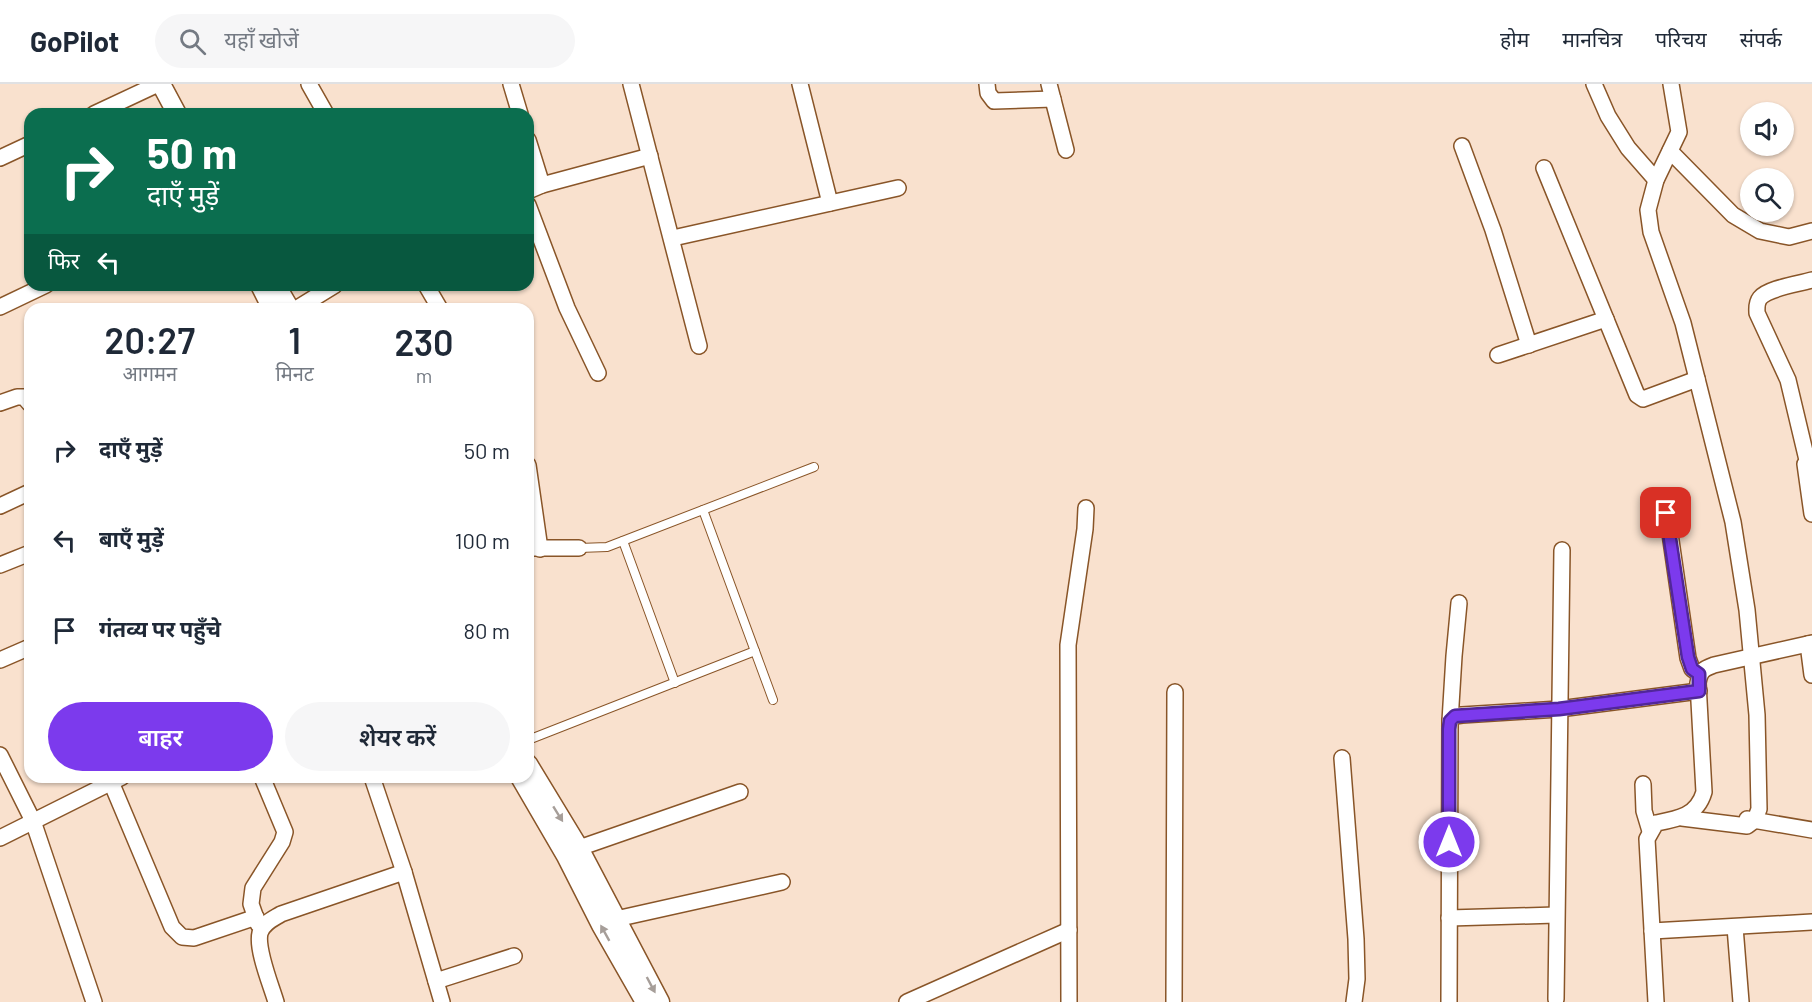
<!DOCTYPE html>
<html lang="hi">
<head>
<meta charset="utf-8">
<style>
  :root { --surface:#fff; --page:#f6f6f7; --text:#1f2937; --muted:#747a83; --line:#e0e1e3; --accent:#7c3aed }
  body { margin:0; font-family:Barlow,"Noto Sans Devanagari",sans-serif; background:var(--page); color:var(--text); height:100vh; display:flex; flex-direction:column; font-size:22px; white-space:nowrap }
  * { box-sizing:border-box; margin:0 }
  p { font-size:20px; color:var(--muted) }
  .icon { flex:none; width:33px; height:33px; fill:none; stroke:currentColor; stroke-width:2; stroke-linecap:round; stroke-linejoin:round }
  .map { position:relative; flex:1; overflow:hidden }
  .side { position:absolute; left:24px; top:219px; width:510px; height:480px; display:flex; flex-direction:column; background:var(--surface); border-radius:18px; box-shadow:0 2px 4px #0004 }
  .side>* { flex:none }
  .top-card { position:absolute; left:24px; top:24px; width:510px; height:183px; border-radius:18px; box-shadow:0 2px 4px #0004; background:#0b6e4f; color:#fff; overflow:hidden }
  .buttons { position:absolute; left:1740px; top:18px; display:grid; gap:12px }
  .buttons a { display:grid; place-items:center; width:54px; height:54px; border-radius:50%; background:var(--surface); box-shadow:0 2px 4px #0004; font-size:30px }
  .pin { position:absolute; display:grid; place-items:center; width:51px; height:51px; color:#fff; margin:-26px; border-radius:12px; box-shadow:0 3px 9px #0006 }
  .me { position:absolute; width:66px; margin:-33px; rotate:0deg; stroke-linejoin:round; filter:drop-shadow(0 0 4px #0008) }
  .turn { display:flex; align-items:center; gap:21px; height:126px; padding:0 24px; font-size:27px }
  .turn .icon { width:78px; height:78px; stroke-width:2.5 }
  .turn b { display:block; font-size:42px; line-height:51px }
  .then { display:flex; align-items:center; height:57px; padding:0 24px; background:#0003; gap:12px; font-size:22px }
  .eta { display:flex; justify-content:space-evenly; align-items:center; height:102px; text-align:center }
  .eta b { font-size:36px; font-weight:600; line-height:42px }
  .button { display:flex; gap:12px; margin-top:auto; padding:12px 24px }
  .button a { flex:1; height:69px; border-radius:36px; background:var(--accent); color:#fff; font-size:24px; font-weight:600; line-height:69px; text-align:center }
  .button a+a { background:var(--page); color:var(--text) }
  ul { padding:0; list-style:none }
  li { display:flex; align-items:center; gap:18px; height:90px; padding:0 24px }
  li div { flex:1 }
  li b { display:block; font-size:22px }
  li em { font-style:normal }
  header { display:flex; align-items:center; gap:36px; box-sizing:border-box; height:84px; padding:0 30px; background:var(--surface); border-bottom:2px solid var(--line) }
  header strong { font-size:28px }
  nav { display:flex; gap:33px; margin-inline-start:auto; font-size:21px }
  .search { width:420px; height:54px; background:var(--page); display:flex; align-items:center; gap:15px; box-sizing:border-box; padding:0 21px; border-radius:33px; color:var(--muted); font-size:22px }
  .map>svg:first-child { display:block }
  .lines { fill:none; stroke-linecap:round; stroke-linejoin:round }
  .service-casing { stroke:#895528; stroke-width:10 }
  .minor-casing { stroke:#895528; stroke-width:18 }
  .tertiary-casing { stroke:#895528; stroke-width:21 }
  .service { stroke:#fff; stroke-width:8 }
  .minor { stroke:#fff; stroke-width:15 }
  .tertiary { stroke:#fff; stroke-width:18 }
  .oneway { fill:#a69e99 }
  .route-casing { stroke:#51269a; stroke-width:15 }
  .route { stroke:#7c3aed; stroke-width:10 }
</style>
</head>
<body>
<header>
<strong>GoPilot</strong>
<div class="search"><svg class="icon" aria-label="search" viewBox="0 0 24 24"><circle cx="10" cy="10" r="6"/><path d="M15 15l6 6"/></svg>यहाँ खोजें</div>
<nav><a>होम</a><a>मानचित्र</a><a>परिचय</a><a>संपर्क</a></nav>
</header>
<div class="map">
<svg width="1812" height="918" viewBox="0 0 1812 918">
  <rect width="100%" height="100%" fill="#f9e1ce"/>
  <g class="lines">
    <defs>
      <g id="service">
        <polyline points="703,426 773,616"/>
        <polyline points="623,457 675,599"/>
        <polyline points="579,464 607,463 814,383"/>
        <polyline points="528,656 755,567"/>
      </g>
      <g id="minor">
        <polyline points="309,0 326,30"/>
        <polyline points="511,0 520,30"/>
        <polyline points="631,0 699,262"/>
        <polyline points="800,0 830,119"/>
        <polyline points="987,0 988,9 994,17 1053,15"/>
        <polyline points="1049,0 1066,66"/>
        <polyline points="1594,0 1608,32 1628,64 1656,96"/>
        <polyline points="1671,0 1679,48 1656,96 1648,126 1651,148 1683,239 1733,438 1747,526 1757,631 1759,725 1755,736 1747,742 1682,734"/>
        <polyline points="94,30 158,0"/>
        <polyline points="528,56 542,101"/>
        <polyline points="1462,62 1493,146 1529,261"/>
        <polyline points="1670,67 1733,131 1760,147 1789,153 1812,147"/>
        <polyline points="0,74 30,60"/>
        <polyline points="1544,84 1637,311 1643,315 1697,295"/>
        <polyline points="528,107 542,101 650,72"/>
        <polyline points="528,121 567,224 598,289"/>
        <polyline points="673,154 898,104"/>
        <polyline points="426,201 440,225"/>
        <polyline points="0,223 46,201"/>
        <polyline points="296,225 335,201"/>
        <polyline points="1498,271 1606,235"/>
        <polyline points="0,319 17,313 24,313 30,320"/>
        <polyline points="1812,373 1805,380 1812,430"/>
        <path d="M 1807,376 L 1788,296 L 1757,229 C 1757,225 1756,219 1760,214 C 1768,204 1799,200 1812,196"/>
        <polyline points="528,381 540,465"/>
        <polyline points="0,422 30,408"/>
        <polyline points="1667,429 1688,574 1692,585 1699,590"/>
        <polyline points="528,464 579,464"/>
        <polyline points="0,481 30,469"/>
        <polyline points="1808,560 1812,591"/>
        <polyline points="0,576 30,563"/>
        <polyline points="1450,637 1454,572 1459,519"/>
        <polyline points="0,671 33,737 94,918"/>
        <polyline points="1342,674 1356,855 1357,895 1354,918"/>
        <polyline points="372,693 404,788 442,918"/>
        <polyline points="111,698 172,843 182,853 194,854 256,833"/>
        <polyline points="1643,700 1644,727 1650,747"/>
        <polyline points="1747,735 1812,746"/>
        <polyline points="0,754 122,693"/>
        <polyline points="579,764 740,708"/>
        <polyline points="1449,834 1556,831"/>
        <polyline points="616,835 782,798"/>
        <polyline points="258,840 251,820 253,804 282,758 285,748 262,693"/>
        <polyline points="1735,843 1741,918"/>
        <polyline points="1652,847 1812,838"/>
        <polyline points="436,897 514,872"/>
        <polyline points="1556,915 1562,466"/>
        <path d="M 276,918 C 271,901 256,865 260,849 C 263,839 273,835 281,830 L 404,788"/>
        <polyline points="907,918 1069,846"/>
        <polyline points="1069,918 1068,561 1085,445 1086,424"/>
        <polyline points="1174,918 1175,608"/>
        <polyline points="1449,918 1450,637 1455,632 1462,631 1559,625 1699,607"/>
        <path d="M 1656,918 L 1647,755 L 1656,739 C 1678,735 1697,732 1704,708 L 1698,599 C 1700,587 1703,585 1714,581 L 1812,559"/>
      </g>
      <g id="tertiary">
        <polyline points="161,0 177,30"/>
        <polyline points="260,201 272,225"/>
        <polyline points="276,201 290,225"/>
        <polyline points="528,680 579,764 660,918"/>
        <polyline points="520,693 566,772 601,841 645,918"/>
      </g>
    </defs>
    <use href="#service" class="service-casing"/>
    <use href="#minor" class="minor-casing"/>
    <use href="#tertiary" class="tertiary-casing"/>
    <use href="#service" class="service"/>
    <use href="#minor" class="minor"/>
    <use href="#tertiary" class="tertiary"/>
  </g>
  <defs><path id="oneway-solid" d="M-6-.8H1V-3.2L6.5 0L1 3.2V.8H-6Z" transform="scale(1.5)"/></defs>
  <g class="oneway">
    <use href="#oneway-solid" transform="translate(558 730) rotate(58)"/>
    <use href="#oneway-solid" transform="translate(605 849) rotate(-119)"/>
    <use href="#oneway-solid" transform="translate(651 901) rotate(62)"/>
  </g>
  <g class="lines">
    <defs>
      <polyline id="route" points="1449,758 1449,645 1450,637 1455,632 1559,625 1699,607 1699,590 1692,585 1688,573 1666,429"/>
    </defs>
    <use href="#route" class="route-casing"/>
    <use href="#route" class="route"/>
  </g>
</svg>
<div class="buttons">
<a><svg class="icon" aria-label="sound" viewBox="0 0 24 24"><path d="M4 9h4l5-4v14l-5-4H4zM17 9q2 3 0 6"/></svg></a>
<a><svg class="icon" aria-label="search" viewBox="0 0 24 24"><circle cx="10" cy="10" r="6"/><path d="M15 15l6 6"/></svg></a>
</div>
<div class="pin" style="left:1666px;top:429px;background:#d93025"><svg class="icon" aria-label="arrive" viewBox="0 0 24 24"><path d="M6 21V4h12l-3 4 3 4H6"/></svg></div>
<svg class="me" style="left:1449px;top:758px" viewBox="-20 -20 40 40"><circle r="17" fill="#7c3aed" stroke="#fff" stroke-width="3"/><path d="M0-11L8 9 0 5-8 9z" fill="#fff"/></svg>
<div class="top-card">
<div class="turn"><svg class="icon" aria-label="right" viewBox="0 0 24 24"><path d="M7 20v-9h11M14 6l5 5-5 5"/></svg><div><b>50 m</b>दाएँ मुड़ें</div></div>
<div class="then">फिर<svg class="icon" aria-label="left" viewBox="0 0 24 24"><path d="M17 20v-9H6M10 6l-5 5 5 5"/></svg></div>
</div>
<section class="side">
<div class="eta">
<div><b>20:27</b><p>आगमन</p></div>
<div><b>1</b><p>मिनट</p></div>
<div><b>230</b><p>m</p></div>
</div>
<ul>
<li><svg class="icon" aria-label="right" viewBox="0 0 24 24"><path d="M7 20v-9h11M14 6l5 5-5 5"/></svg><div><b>दाएँ मुड़ें</b></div><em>50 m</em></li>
<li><svg class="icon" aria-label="left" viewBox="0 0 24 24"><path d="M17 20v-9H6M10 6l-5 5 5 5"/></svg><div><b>बाएँ मुड़ें</b></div><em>100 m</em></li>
<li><svg class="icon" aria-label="arrive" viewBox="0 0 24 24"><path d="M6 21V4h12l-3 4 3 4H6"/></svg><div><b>गंतव्य पर पहुँचे</b></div><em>80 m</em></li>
</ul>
<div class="button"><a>बाहर</a><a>शेयर करें</a></div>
</section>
</div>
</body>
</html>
